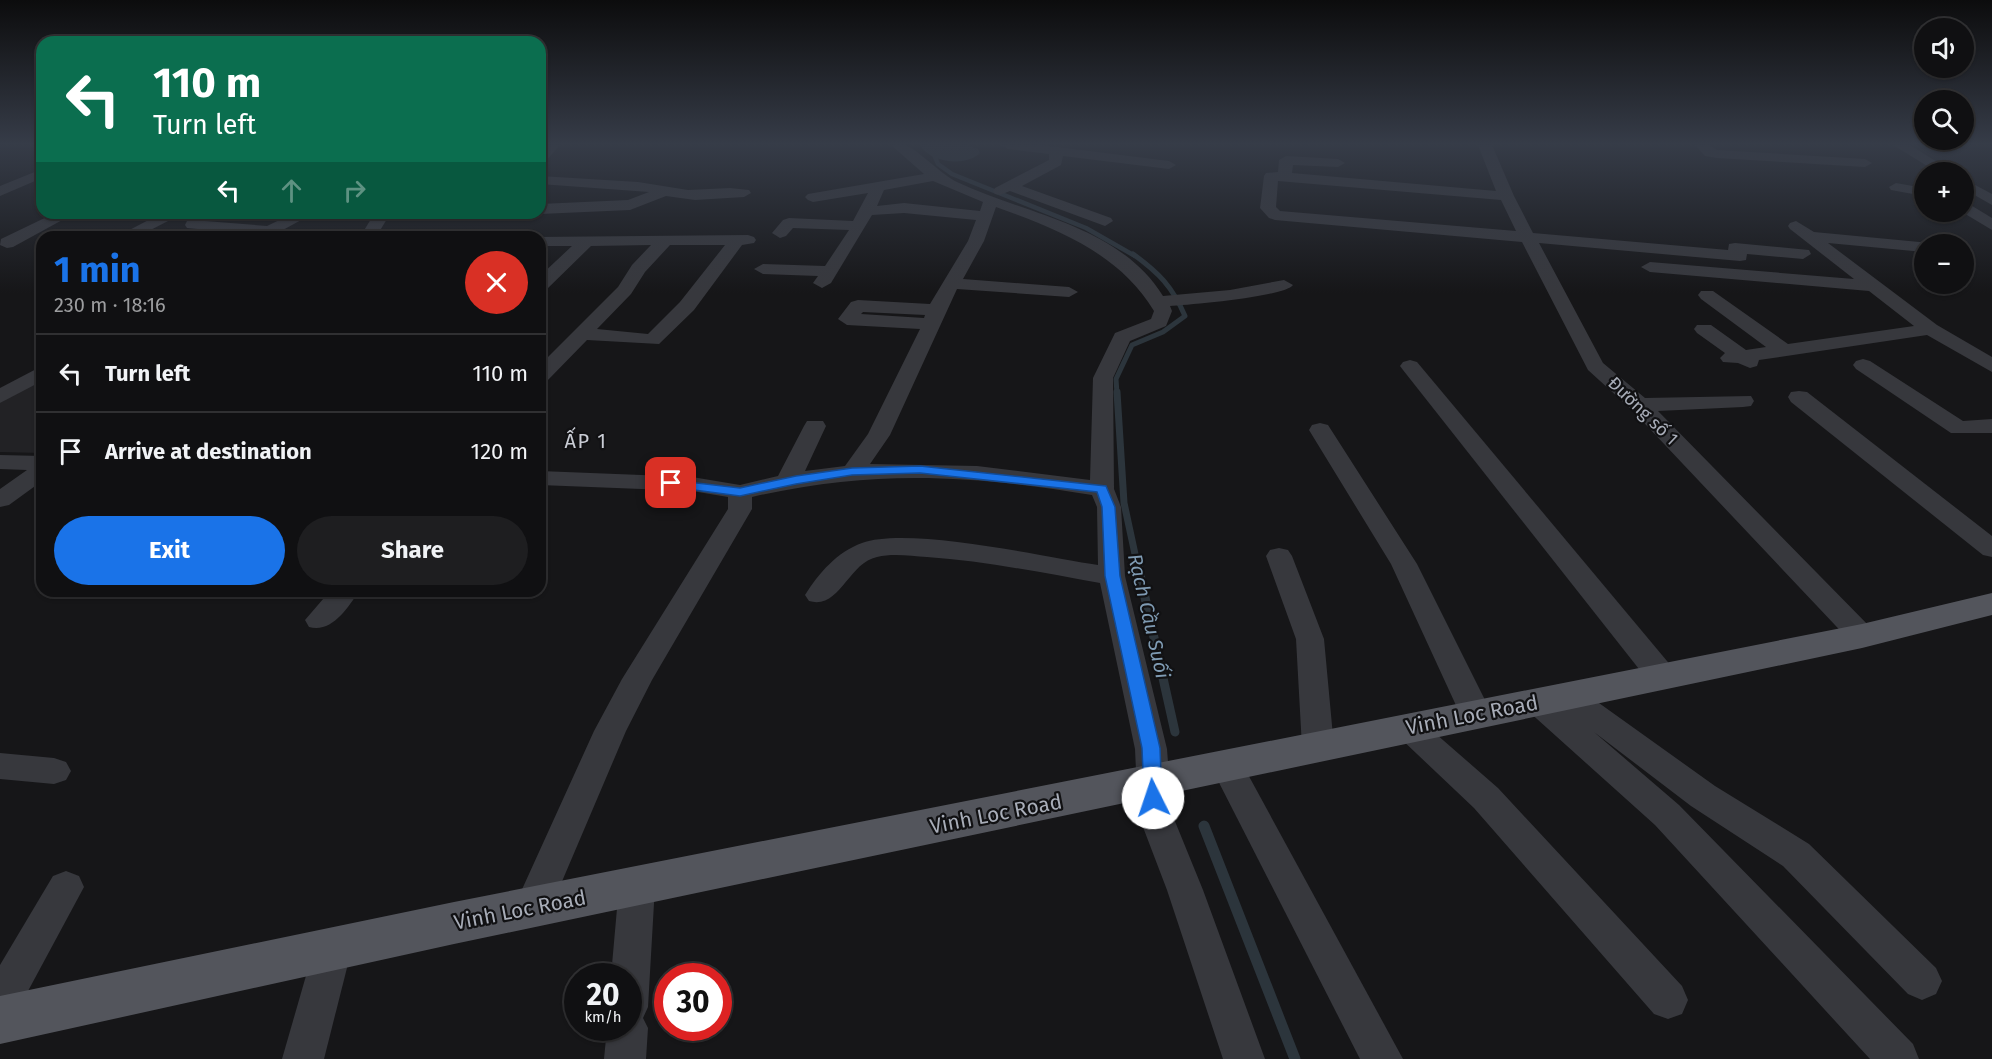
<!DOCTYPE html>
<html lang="en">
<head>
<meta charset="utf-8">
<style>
  :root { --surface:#101012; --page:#1e1e20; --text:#f1f3f6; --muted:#9c9d9f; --line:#303032; --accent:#1a73e8 }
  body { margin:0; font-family:"Fira Sans",sans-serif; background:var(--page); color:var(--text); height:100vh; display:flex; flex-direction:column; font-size:22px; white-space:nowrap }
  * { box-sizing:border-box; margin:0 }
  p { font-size:20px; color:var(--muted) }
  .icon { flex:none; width:33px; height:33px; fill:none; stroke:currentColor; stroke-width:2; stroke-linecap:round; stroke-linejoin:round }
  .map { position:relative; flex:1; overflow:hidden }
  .panel { position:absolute; left:36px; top:231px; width:510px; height:366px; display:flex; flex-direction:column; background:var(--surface); border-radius:18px; box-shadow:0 2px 4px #0004,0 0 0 2px var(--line) }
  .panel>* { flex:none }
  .hud { position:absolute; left:36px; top:36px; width:510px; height:183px; border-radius:18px; box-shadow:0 2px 4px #0004,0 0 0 2px var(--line); background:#0b6e4f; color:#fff; overflow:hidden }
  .controls { position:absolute; left:1914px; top:18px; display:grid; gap:12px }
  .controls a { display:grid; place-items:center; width:60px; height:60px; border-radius:50%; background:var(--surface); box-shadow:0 2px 4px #0004,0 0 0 2px var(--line); font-size:30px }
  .speed { position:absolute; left:564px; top:963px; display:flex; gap:12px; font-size:30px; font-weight:700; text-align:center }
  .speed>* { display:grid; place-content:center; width:78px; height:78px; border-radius:50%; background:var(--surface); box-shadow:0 2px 4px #0004,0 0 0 2px var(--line); line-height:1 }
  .speed small { font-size:15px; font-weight:400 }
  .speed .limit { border:9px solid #d22; background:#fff; color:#111 }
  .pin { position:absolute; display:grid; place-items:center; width:51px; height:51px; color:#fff; margin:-26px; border-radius:12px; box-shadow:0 3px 9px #0006 }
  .me { position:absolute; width:66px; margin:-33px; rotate:356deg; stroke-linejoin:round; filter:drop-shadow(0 0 4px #0008) }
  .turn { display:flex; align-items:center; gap:21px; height:126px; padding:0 18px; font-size:27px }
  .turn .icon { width:78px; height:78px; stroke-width:2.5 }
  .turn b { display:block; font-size:42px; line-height:51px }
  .lanes { display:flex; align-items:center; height:57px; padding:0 18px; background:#0003; justify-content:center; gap:30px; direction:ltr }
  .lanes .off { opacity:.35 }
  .round { display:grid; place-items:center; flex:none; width:63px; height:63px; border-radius:32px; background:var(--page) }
  .headline { display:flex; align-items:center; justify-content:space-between; height:102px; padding:0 18px }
  h1 { font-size:36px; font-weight:700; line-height:45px; color:var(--accent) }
  .primary-button { display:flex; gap:12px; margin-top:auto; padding:12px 18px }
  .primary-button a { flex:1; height:69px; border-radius:36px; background:var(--accent); color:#fff; font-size:24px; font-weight:700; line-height:69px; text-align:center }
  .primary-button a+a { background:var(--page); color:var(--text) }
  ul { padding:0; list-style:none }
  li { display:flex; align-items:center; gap:18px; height:78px; padding:0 18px; border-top:2px solid var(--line) }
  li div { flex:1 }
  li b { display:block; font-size:22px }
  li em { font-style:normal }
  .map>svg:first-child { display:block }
  .built { fill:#222225 }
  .water { fill:#2c353c }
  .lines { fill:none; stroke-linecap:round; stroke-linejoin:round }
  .stream-far4 { stroke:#2c353c; stroke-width:4.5 }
  .stream-far3 { stroke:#2c353c; stroke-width:5 }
  .stream-far2 { stroke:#2c353c; stroke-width:7 }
  .stream-far1 { stroke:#2c353c; stroke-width:9 }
  .stream { stroke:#2c353c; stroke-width:11 }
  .minor { fill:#37383d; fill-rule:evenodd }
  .major { fill:#53555c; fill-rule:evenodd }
  .route { fill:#1a73e8; stroke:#114b97; stroke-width:1.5 }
  .labels { text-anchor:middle; stroke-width:4.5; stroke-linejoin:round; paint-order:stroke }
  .street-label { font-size:18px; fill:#a8adb8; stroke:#111113 }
  .neighbourhood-label { font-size:20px; letter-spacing:1.5px; fill:#c9ccd4; stroke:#111113 }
  .water-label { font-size:20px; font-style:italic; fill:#7f9bb3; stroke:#111113 }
  .near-street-label { font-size:21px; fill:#a8adb8; stroke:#111113 }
</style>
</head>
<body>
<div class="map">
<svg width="1992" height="1059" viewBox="0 0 1992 1059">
  <rect width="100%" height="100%" fill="#161618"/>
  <polygon class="built" points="40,378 42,378 42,453 0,452 0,403"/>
  <path class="water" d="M 920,145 L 967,145 L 978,149 L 980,153 C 966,167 930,163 920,145 Z"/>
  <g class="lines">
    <polyline class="stream-far4" points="930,145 938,164 952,174 1086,228 1135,256"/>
    <path class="stream-far3" d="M 1117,394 L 1116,379 L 1132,345 L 1163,332 L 1185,316 C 1172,286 1159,273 1133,254"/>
    <polyline class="stream-far2" points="1117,392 1124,503 1138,568"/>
    <polyline class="stream-far1" points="1138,566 1175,732"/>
    <polyline class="stream" points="1204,826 1295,1059"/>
    <g class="minor">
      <polygon points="545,145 560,145 545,162 540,163 540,151"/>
      <path d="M 891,145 C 895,145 901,144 905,145 C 916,148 942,175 957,182 C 1027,215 1119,225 1163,296 L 1230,290 L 1284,280 L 1293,285 C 1284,297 1189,305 1170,306 L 1172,311 L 1166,326 L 1130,341 L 1113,378 L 1114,489 L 1121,507 L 1125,576 L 1167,749 L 1172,814 L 1203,890 L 1265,1059 L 1223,1059 L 1167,890 L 1138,814 L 1135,749 L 1100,583 C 1043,573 985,561 927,557 C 911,556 893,553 877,557 C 848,563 840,610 809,601 L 805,595 C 819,573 837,552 862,543 C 908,526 1045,557 1098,565 L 1097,507 L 1092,495 C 969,475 875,469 752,497 L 752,509 L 652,680 L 626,731 L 546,919 L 533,923 L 520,919 L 514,907 L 594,731 L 622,679 L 728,509 L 728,497 L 692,491 L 540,485 L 540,471 L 692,477 L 740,485 L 778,476 L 804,426 L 807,421 L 823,421 L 826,426 L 805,471 L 845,466 L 868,434 L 920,329 L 847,325 L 838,319 L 851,302 L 858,300 L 930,304 L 968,241 L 976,220 L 904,213 L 872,215 L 831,283 L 822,288 L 813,283 L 818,276 L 763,274 L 754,269 L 763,264 L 825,266 L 849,230 L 793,228 L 786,236 L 780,238 L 772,233 L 783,220 L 789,218 L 853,221 L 868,193 L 813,202 L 808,200 L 805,197 L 808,194 L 924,174 ZM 933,181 L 983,202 L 980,211 L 904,203 L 877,206 L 884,190 ZM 996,207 C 1057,229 1119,253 1154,311 L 1151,319 L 1115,333 L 1093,378 L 1090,480 L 977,466 L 870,464 L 890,435 L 957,289 L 1069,297 L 1078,292 L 1069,287 L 963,279 L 984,241 ZM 863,312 L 925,315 L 924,318 L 861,314 Z"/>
      <polygon points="1001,145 1041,145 1169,161 1176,165 1169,169 1063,156 1061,165 1022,186 1111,218 1113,221 1105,226 1010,191 1000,195 995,194 993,191 995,188 1049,160 1049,154 1008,149"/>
      <path d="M 1478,145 L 1492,145 L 1514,196 L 1533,233 L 1728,250 L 1729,244 L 1735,243 L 1809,250 L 1811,254 L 1803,259 L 1747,254 L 1746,260 L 1740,261 L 1539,243 L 1603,363 L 1645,398 L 1751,396 L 1754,401 L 1751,406 L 1743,407 L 1658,411 L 1872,629 L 1876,636 L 1872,643 L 1862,646 L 1852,643 L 1632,410 L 1588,370 L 1522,242 L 1275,220 L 1269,218 L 1260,208 L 1264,176 L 1266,173 L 1278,172 L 1279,160 L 1286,156 L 1338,159 L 1345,163 L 1338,167 L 1293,165 L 1292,173 L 1496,191 ZM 1278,181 L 1501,200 L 1516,231 L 1280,211 L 1276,207 Z"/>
      <polygon points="1695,145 1710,145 1717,150 1865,159 1872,163 1865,167 1717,158 1705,156"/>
      <polygon points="1893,145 1910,145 1953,172 1937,172"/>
      <polygon points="42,169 42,178 0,196 0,186"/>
      <polygon points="540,176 638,182 688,190 730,188 749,190 751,193 744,197 695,200 666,196 630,210 540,214 537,213 540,213 540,204 628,200 649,192 540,184"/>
      <polygon points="1964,179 1992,194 1992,205 1964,189"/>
      <polygon points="1896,183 1924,188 1924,196 1891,190 1889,187"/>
      <polygon points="1964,201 1992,218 1992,230 1962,212"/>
      <polygon points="55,213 75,213 13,247 7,248 0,245 1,239"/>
      <polygon points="162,213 168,215 170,218 168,221 137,237 116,237"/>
      <polygon points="197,213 217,213 205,221 267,226 294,213 314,213 270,237 249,237 251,234 187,228 185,225 189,217"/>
      <polygon points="370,213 386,213 387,219 376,237 360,237 371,219"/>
      <polygon points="1796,221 1814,232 1930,243 1924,244 1924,252 1828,243 1937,325 1992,357 1992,372 1927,335 1759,360 1757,366 1750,368 1738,363 1723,362 1720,358 1725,353 1697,333 1694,329 1697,325 1711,325 1746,350 1766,347 1701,299 1698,295 1701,291 1713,291 1788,344 1914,326 1869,291 1650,272 1641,267 1650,262 1854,279 1790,229 1788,226 1790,223"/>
      <path d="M 748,235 L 754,237 L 756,240 L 754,243 L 742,245 L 694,310 L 659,344 L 587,340 L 547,381 L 540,383 L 540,365 L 618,287 L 632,265 L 651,245 L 591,246 L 546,290 L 540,291 L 540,276 L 572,246 L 540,246 L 540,237 L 536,237 ZM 670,245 L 725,245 L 680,302 L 648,334 L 597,329 L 631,294 L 645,272 Z"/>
      <polygon points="1863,359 1870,361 1963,421 1992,419 1992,433 1951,433 1856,369 1853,365 1856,361"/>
      <polygon points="1410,360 1417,362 1672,667 1676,675 1672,683 1661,686 1650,683 1403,370 1400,366 1403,362"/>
      <polygon points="42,366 42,381 0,403 0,388"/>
      <polygon points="1799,391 1807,392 1992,536 1992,557 1983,555 1791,402 1788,397 1791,392"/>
      <polygon points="1320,423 1328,425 1417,564 1492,714 1487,722 1476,726 1465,722 1460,714 1391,564 1309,430 1312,425"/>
      <polygon points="0,455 42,456 42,481 9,505 0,507 0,489 27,470 0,469"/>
      <polygon points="1279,548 1288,550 1292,556 1324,639 1334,747 1329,756 1318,759 1307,756 1302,747 1296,639 1266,556 1270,550"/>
      <path d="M 330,591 L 359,591 C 347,609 332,633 309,627 L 305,620 Z"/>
      <polygon points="1567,685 1578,688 1715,786 1809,844 1936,968 1942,981 1936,994 1922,1000 1908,994 1783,866 1691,806 1594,732 1679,805 1913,1044 1919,1059 1870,1059 1655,825 1527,710 1523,702 1527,694 1538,691 1552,697 1556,688"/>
      <polygon points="1409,716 1420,720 1498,788 1682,986 1688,1000 1682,1014 1668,1019 1654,1014 1474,808 1398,736 1393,728 1398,720"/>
      <polygon points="0,753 54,758 66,762 71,771 66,780 54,784 0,779"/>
      <polygon points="1227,754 1239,758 1403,1059 1360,1059 1211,767 1215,758"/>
      <polygon points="637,870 650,875 655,886 648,1007 643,1018 648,1028 646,1059 604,1059 607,1028 628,1028 628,976 611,976 619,886 624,875"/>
      <polygon points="66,871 79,876 84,887 14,1017 0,1022 0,965 53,876"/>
      <polygon points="333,930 347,936 352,948 324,1059 282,1059 314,948 319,936"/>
    </g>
    <polygon class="major" points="1992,593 1992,615 1862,648 454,944 0,1044 0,996 454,902 1862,624"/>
  </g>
  <linearGradient id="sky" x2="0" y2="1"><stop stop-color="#0c0c0d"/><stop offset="0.49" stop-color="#363c48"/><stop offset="1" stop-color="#363c48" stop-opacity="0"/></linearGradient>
  <rect width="1992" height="293" fill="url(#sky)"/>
  <polygon class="route" points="920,466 1106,486 1115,507 1120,576 1160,748 1162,798 1160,803 1153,805 1147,803 1144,798 1142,748 1105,576 1102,507 1097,492 920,473 852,475 796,484 740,496 671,487 664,483 671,480 740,488 796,476 852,468"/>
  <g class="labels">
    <g class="street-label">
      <text transform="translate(1643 411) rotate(44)" y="6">Đường số 1</text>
    </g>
    <g class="neighbourhood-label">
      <text x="586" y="448">ẤP 1</text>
    </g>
    <g class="water-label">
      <text transform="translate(1149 616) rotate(77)" y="7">Rạch Cầu Suối</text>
    </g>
    <g class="near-street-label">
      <text transform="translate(1472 715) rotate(-11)" y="7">Vinh Loc Road</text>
      <text transform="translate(996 814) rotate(-11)" y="7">Vinh Loc Road</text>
      <text transform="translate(520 910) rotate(-11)" y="7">Vinh Loc Road</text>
    </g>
  </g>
</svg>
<div class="controls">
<a><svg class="icon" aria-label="sound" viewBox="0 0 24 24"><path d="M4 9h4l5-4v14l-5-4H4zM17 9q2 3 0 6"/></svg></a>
<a><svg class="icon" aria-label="search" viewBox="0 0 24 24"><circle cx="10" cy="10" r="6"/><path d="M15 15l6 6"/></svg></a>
<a>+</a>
<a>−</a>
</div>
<div class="speed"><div>20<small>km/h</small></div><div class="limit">30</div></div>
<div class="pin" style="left:671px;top:483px;background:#d93025"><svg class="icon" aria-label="arrive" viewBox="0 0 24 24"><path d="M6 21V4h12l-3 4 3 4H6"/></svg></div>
<svg class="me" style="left:1153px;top:798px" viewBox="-20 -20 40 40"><circle r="19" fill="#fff"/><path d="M0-13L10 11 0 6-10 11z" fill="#1a73e8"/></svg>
<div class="hud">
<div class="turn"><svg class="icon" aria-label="left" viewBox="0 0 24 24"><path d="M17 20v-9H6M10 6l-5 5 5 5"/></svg><div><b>110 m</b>Turn left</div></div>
<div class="lanes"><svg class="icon" aria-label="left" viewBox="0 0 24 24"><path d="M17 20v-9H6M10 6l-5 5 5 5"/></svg><svg class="icon off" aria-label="ahead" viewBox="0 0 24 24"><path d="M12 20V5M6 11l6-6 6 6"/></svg><svg class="icon off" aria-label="right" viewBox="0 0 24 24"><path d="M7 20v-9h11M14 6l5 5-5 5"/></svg></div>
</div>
<section class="panel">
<div class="headline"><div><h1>1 min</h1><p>230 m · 18:16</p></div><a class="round" style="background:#d93025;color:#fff"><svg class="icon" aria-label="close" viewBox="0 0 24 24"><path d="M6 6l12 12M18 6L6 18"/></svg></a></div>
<ul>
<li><svg class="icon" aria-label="left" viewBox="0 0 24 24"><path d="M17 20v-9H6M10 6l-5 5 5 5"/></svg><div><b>Turn left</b></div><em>110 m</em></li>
<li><svg class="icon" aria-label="arrive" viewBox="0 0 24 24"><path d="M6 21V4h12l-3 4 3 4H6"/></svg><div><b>Arrive at destination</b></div><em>120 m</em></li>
</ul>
<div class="primary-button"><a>Exit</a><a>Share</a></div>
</section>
</div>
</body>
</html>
